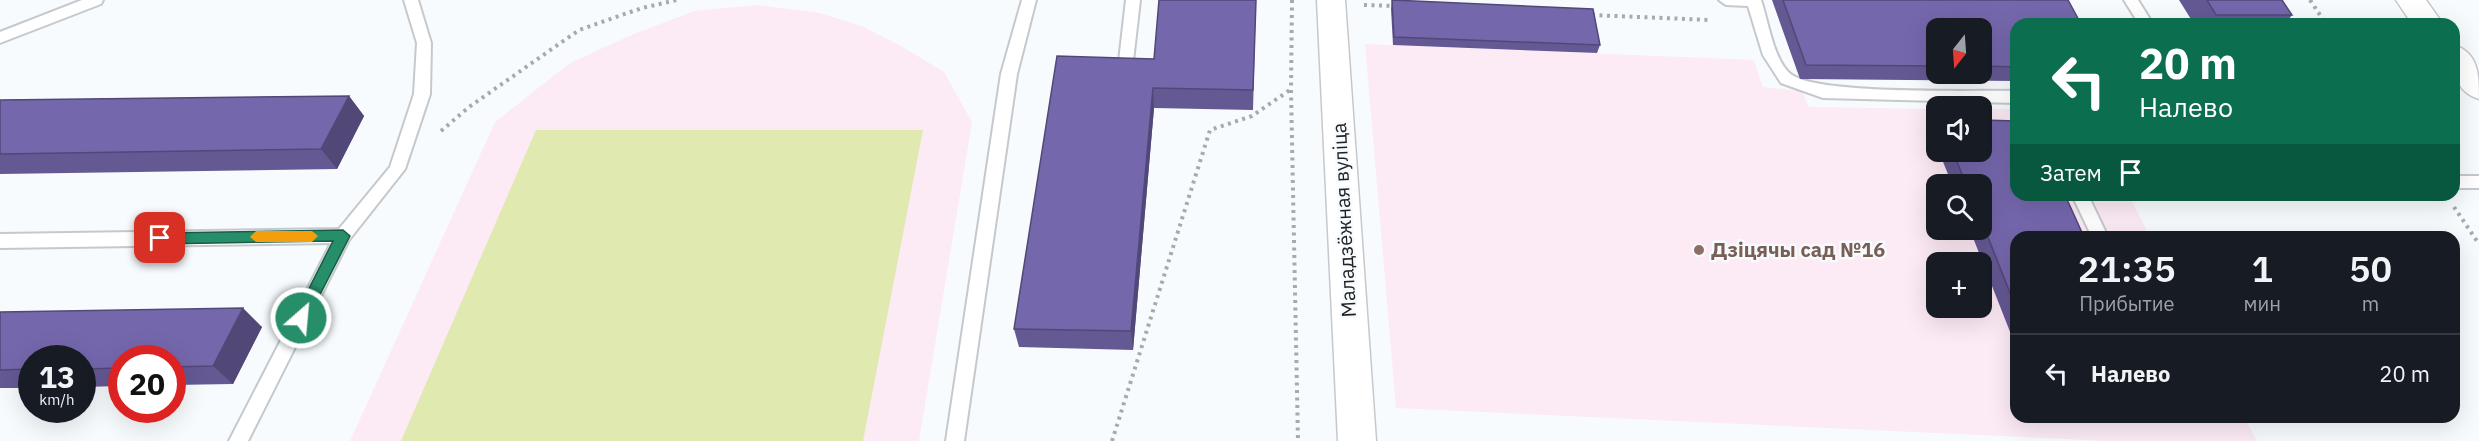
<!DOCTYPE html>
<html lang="ru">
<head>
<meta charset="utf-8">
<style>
  :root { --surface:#171b24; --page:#242831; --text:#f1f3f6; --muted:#9ea1a6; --line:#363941 }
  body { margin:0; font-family:"IBM Plex Sans",sans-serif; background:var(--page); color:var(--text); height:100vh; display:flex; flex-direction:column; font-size:22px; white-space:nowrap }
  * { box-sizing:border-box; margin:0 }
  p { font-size:20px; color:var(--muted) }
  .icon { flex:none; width:33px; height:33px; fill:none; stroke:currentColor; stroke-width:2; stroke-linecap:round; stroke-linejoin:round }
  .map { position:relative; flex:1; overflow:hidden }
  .side { position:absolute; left:2010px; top:231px; width:450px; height:192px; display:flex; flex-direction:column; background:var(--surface); border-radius:18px; box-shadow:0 6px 24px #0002 }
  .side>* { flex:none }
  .hud { position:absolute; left:2010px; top:18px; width:450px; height:183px; border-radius:18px; box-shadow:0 6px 24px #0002; background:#0b6e4f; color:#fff; overflow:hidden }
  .needle { width:39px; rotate:197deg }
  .controls { position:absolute; left:1926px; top:18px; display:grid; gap:12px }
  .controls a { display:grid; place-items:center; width:66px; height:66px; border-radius:12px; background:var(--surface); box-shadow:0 6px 24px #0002; font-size:30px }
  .speed { position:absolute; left:18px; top:345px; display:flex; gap:12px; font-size:30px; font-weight:700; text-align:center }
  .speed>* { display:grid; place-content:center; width:78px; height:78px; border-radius:50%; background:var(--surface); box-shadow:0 6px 24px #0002; line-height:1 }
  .speed small { font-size:15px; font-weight:400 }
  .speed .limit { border:9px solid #d22; background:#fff; color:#111 }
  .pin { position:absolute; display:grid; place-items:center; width:51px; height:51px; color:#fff; margin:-26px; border-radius:12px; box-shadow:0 3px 9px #0006 }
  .me { position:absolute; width:66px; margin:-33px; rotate:27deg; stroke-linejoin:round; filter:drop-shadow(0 0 4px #0008) }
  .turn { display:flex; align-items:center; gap:21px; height:126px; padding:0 30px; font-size:27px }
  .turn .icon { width:78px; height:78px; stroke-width:2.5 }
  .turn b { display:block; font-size:42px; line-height:51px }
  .then { display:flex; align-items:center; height:57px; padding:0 30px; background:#0003; gap:12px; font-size:22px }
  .eta { display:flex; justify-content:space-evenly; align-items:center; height:102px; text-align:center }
  .eta b { font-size:36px; font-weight:600; line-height:42px }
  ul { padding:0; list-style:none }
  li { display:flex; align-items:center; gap:18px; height:78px; padding:0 30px; border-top:2px solid var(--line) }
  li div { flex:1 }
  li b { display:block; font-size:22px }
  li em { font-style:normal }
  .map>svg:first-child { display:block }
  .education { fill:#fceaf5; fill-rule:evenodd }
  .green { fill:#e0e9b0 }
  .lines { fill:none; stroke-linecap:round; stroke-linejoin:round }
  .lane-casing { stroke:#c5c9cd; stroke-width:4 }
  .street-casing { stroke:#c5c9cd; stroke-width:3 }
  .path { stroke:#a7aaad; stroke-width:4; stroke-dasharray:3 4.5; stroke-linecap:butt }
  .lane { fill:#fff; fill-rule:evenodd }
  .street { fill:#fff; fill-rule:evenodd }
  .wall { fill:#655994; fill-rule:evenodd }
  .shaded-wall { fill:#524878 }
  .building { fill:#7567ac; stroke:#524878; stroke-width:1.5 }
  .route { fill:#278e6a; stroke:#195c45; stroke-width:1.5 }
  .slow { fill:#f59e0b }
  .education-dot { fill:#8d6e63; stroke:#f7fbfe; stroke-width:2 }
  .labels { text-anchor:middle; stroke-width:5; stroke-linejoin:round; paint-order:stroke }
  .street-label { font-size:20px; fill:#1f2122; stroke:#f7fbfe }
  .education-label { font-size:20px; font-weight:bold; fill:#785e54; stroke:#f7fbfe; text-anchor:start }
</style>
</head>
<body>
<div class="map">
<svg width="2479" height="441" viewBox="0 0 2479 441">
  <rect width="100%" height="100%" fill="#f7fbfe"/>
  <g class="education">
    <polygon points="758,5 820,13 861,26 901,46 944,72 972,122 919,441 350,441 495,122 570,63 629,36 694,11"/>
    <path d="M 1365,44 L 1754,60 L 1763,87 L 1802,91 L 1809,107 L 1936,109 L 1936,152 L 1982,152 L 1982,109 L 2016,109 L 2016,195 L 2129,195 L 2150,237 L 2016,237 L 2016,417 L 2244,417 L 2257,441 L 2108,441 L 1396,408 ZM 1936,184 L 1982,184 L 1982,230 L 1936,230 ZM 1936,262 L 1982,262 L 1982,308 L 1936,308 Z"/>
  </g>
  <polygon class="green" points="536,130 923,130 863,441 401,441"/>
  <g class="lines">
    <defs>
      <g id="lane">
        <polygon points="82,0 103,0 101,4 0,43 0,32"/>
        <polygon points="404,0 418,0 431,43 430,94 405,169 349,240 248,441 229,441 331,243 0,248 0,234 339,229 390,167 414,94 417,43"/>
        <polygon points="1022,0 1036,0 1017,74 964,441 946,441 1001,74"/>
        <polygon points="1126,0 1140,0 1133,61 1126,66 1119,61"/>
        <path d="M 1719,0 L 1761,0 C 1768,20 1774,63 1792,75 C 1821,95 1973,90 2016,91 L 2016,103 L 1823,98 L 1781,83 L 1763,55 L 1748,6 L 1726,5 Z"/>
        <polygon points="2124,0 2138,0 2153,24 2139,24"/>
        <rect x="2454" y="176" width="25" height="12"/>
        <polygon points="2072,195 2088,195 2108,237 2092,237"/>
      </g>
      <g id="street">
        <polygon points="1317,0 1345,0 1376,441 1338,441"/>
        <polygon points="2396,0 2426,0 2443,24 2412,24"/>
        <path d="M 2454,45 C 2479,53 2479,76 2479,99 C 2453,91 2454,69 2454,45 Z"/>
      </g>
    </defs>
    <use href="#lane" class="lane-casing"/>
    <use href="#street" class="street-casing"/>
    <g class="path">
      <polyline points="1292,0 1291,90 1298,441"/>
      <polyline points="2310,0 2326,24"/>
      <polyline points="1364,5 1395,6"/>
      <polyline points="1592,15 1710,20"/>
      <polyline points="441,131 469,107 579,30 642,8 677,0"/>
      <polyline points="2454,207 2479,244"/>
      <polyline points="1112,441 1210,130 1252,116 1290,90"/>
    </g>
    <use href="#lane" class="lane"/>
    <use href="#street" class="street"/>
  </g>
  <g class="wall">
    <polygon points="1256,0 1253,110 1154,108 1133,350 1019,347 1014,329 1154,59"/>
    <polygon points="1392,0 1600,45 1597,53 1393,45 1391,9"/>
    <path d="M 1772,0 L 2068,0 L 2016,24 L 2016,81 L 1800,79 ZM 1936,28 L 1982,28 L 1982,74 L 1936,74 Z"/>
    <polygon points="2179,0 2282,0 2292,15 2285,24 2194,24"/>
    <polygon points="349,96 364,116 337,169 0,174 0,100"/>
    <polygon points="1936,125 1936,145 1932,133"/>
    <polygon points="1939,152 1982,152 2016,237 2016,347 1970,230 1982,230 1982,184 1952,184"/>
    <polygon points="0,312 262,327 233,384 172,385 172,358 122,358 122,386 82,387 82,358 32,358 32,388 0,388"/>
  </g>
  <g class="shaded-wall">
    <polygon points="1153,88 1154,108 1133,350 1131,331"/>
    <polygon points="349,96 364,116 337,169 321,149"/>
    <polygon points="243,308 262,327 233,384 213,366"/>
  </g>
  <g class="building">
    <polygon points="1159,0 1256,0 1253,90 1153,88 1131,331 1014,329 1057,56 1154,59"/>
    <polygon points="1392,0 1593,9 1600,45 1394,37"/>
    <polygon points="1783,0 2068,0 2081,24 2016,24 2016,67 1982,66 1982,28 1936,28 1936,66 1806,65"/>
    <polygon points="2207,0 2282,0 2292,15 2216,15"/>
    <polygon points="349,96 321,149 0,154 0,100"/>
    <polygon points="1982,120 2016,121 2016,195 2065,195 2084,237 2016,237 2016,308 1982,222 1982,184 1966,184 1953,152 1982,152"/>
    <polygon points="243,308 213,366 172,367 172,358 122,358 122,368 82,369 82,358 32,358 32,369 0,370 0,312"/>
  </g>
  <polygon class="route" points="343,230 350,236 306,322 301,324 294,318 333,241 160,244 153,238 160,233"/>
  <polygon class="slow" points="256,231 312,231 318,236 312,242 256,242 250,237"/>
  <circle class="education-dot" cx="1699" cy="250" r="6"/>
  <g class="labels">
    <g class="street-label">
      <text transform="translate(1344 220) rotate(-93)" y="7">Маладзёжная вуліца</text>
    </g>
    <g class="education-label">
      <text x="1711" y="257">Дзіцячы сад №16</text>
    </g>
  </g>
</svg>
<div class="controls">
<a><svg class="needle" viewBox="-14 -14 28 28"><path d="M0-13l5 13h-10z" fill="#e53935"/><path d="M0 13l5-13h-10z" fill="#9ea1a6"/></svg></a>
<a><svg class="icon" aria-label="sound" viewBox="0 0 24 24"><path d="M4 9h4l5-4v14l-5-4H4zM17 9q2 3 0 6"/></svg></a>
<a><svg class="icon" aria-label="search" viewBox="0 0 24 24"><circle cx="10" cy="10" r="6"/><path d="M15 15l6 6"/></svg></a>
<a>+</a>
</div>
<div class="speed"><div>13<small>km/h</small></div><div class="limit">20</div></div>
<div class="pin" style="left:160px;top:238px;background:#d93025"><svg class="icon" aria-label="arrive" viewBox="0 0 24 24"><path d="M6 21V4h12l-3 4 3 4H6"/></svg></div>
<svg class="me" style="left:301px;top:318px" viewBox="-20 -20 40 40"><circle r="17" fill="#278e6a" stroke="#fff" stroke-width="3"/><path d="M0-11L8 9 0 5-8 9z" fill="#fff"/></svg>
<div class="hud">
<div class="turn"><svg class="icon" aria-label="left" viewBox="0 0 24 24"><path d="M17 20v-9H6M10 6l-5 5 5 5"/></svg><div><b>20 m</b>Налево</div></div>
<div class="then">Затем<svg class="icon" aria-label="arrive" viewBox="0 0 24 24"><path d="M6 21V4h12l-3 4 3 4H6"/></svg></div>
</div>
<section class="side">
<div class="eta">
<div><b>21:35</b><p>Прибытие</p></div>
<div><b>1</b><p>мин</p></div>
<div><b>50</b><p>m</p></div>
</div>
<ul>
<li><svg class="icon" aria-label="left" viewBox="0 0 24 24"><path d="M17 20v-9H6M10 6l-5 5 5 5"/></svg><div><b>Налево</b></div><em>20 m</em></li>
</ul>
</section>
</div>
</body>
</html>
